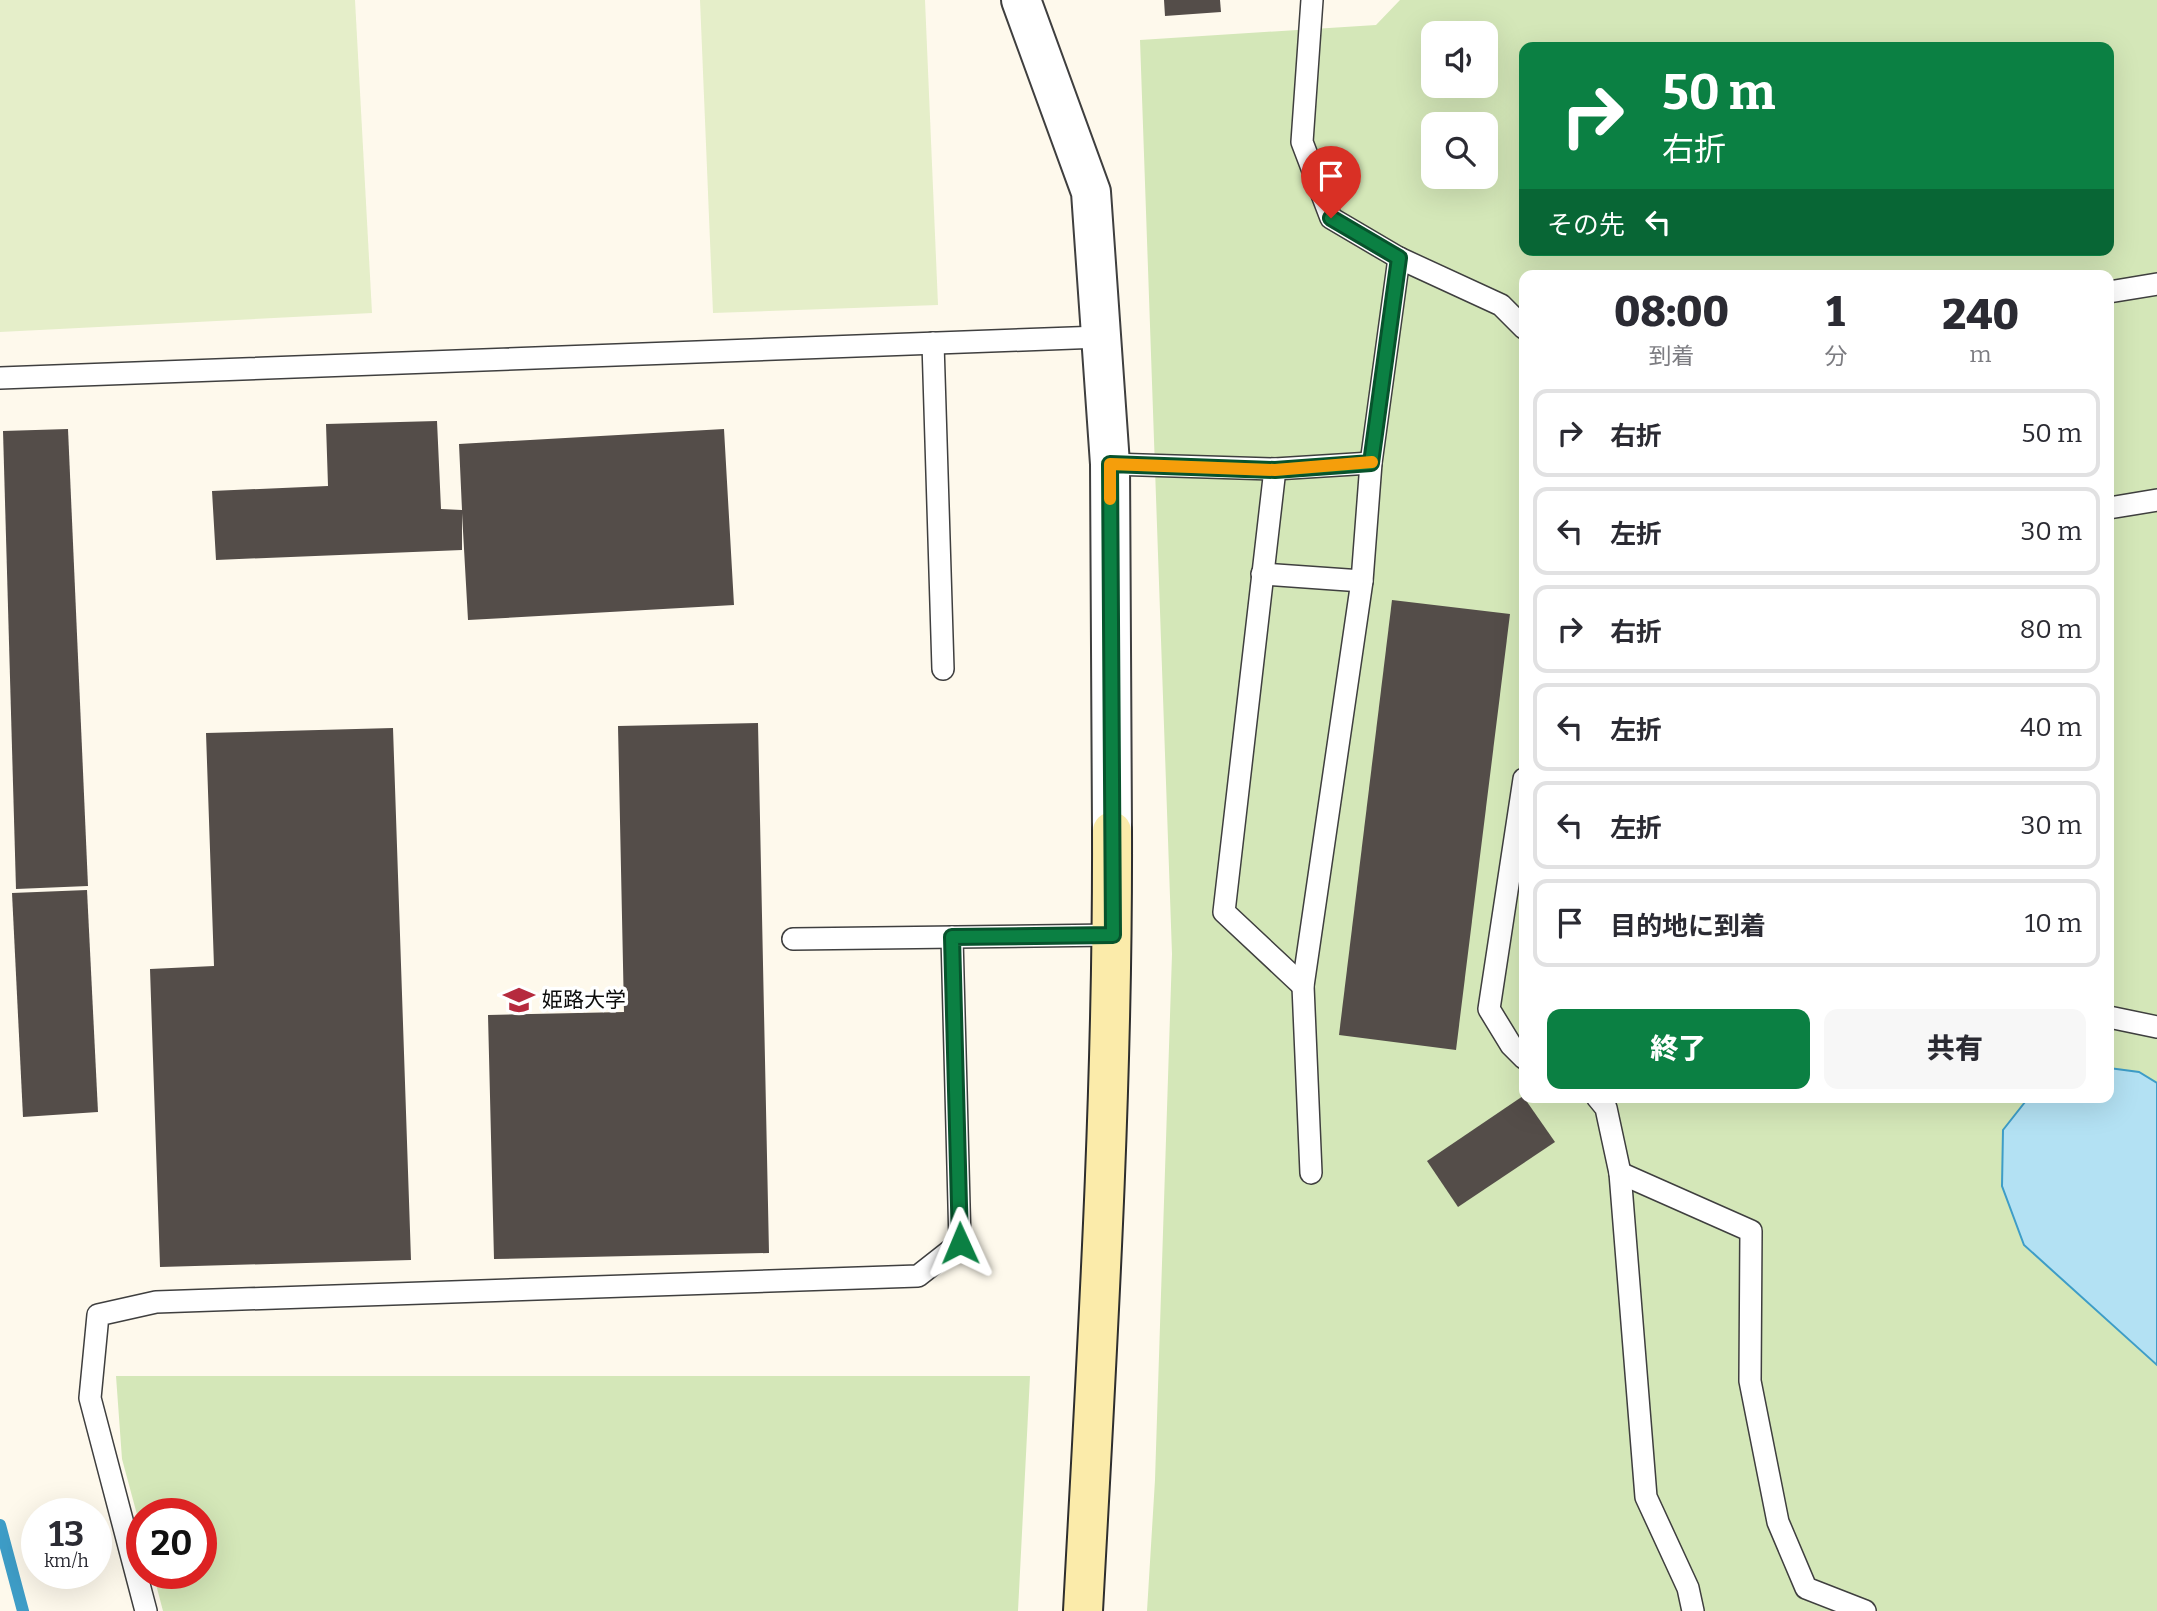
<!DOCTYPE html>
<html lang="ja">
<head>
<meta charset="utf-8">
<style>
  :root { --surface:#fff; --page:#f7f7f7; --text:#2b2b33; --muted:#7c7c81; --line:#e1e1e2; --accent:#0b8043 }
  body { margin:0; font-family:Bitter,"Noto Sans JP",serif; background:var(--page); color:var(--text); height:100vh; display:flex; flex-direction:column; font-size:26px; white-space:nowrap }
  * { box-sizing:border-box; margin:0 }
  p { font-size:23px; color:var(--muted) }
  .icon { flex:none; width:38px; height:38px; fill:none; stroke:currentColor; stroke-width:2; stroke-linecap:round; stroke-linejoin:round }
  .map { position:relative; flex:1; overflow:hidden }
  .panel { position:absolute; left:1519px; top:270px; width:595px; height:833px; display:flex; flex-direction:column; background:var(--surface); border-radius:14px; box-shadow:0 7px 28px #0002 }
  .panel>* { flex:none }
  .top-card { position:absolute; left:1519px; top:42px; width:595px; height:214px; border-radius:14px; box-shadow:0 7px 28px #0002; background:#0b8043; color:#fff; overflow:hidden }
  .fabs { position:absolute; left:1421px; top:21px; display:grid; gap:14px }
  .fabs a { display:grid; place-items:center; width:77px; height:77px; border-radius:14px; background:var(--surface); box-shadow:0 7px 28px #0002; font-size:35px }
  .speed { position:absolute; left:21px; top:1498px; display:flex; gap:14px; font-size:35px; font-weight:700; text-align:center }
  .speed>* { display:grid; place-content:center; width:91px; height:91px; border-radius:50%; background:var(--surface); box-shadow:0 7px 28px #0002; line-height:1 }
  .speed small { font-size:18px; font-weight:400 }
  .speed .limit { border:10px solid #d22; background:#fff; color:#111 }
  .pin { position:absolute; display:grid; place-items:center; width:60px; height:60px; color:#fff; margin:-72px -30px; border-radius:50% 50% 50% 0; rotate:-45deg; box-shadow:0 0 7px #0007 }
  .pin .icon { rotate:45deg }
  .me { position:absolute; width:77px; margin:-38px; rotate:359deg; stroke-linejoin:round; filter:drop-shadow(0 0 5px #0008) }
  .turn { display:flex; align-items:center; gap:24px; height:147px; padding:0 28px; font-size:32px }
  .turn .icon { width:91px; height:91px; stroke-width:2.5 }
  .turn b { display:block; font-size:49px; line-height:60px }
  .then { display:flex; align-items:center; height:66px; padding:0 28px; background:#0003; gap:14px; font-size:26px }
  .eta { display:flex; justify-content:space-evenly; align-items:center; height:119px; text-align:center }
  .eta b { font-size:42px; font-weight:800; line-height:49px }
  .primary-button { display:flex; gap:14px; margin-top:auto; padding:14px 28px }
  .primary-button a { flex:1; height:80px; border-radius:14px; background:var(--accent); color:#fff; font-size:28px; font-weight:800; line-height:80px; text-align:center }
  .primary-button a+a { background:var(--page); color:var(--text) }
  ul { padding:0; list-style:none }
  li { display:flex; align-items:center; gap:21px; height:88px; margin:0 14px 10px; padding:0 14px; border:4px solid var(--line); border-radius:14px }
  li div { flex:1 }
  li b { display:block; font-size:26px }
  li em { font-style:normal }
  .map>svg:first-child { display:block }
  .green { fill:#d4e7b8; fill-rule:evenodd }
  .pitch { fill:#e5eec9 }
  .water { fill:#b3e1f3; stroke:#3e9dc7; stroke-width:2 }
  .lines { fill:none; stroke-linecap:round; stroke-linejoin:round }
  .stream { stroke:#3e9dc7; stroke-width:12 }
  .building { fill:#544d49 }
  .lane-casing { stroke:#3f3f3f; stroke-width:24 }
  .street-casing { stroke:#3f3f3f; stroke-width:42 }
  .secondary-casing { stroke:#2e2e2e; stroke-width:42 }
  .lane { stroke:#fff; stroke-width:21 }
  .street { stroke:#fff; stroke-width:38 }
  .secondary { stroke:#fbebaa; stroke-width:38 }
  .route-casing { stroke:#07532c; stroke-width:18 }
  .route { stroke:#0b8043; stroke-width:12 }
  .slow { stroke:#f59e0b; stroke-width:12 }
  .labels { text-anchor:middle; stroke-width:7; stroke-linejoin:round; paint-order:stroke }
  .poi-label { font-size:21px; fill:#0c0c0c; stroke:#fff; text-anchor:start }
</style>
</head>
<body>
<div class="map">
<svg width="2157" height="1611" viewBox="0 0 2157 1611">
  <rect width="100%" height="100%" fill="#fef9ec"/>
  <g class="green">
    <path d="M 1400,0 L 2157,0 L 2157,1611 L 1147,1611 L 1155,1480 L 1172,954 L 1140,40 L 1376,25 ZM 1433,33 L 1486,33 L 1486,86 L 1433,86 ZM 1524,47 L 2109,47 L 2109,250 L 1524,250 ZM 1433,124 L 1486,124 L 1486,177 L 1433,177 ZM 1524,275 L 2109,275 L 2109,1097 L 1524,1097 Z"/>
    <polygon points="116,1376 1030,1376 1018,1611 163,1611 153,1573 201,1573 201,1514 142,1514 142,1533 122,1459"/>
  </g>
  <g class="pitch">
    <polygon points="0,0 355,0 372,313 0,332"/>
    <polygon points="700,0 925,0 938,305 713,313"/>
  </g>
  <polygon class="water" points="2109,1068 2139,1072 2157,1083 2157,1365 2024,1245 2002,1186 2003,1130 2029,1097 2109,1097"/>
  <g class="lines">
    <polyline class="stream" points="0,1525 23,1611"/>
  </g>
  <g class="building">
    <polygon points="1164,0 1220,0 1221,12 1165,16"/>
    <polygon points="437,421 441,509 462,510 459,444 724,429 734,605 468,620 462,513 462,550 216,560 212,491 328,486 326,424"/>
    <polygon points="68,429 88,886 16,889 3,431"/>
    <polygon points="1392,600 1510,614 1456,1050 1339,1035"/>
    <polygon points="758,723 769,1253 494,1259 488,1015 624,1012 618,726"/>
    <polygon points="393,728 411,1260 160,1267 150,969 214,966 206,733"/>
    <polygon points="87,890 98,1112 23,1117 12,893"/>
    <polygon points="1523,1096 1555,1142 1458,1207 1427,1161"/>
  </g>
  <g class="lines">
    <defs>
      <g id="lane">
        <polyline points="1312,0 1302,142 1331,218 1399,258 1501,305 1524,328"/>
        <polyline points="2109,292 2157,284"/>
        <polyline points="933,343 943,669"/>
        <polyline points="0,378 1100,337"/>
        <polyline points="1110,464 1275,469 1371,463"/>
        <polyline points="1275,469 1224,912 1303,986"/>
        <polyline points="2109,508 2157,500"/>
        <polyline points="1262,574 1362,581"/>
        <polyline points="1524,779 1489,1009 1511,1045 1524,1058"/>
        <polyline points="793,939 1113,935"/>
        <polyline points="2109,1017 2157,1027"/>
        <polyline points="1597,1097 1606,1108 1620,1173 1646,1497 1688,1588 1693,1611"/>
        <polyline points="1311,1173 1303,986 1362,581 1371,463 1399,258"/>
        <polyline points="1620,1173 1751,1231 1750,1381 1778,1522 1806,1588 1865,1611"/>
        <polyline points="146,1611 90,1398 98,1315 156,1302 918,1276 960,1243 952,937"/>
      </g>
      <polyline id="street" points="1021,0 1091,192 1110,464 1112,831"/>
      <path id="secondary" d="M 1083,1611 C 1097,1352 1113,1091 1112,831"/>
    </defs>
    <use href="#lane" class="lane-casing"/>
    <use href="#street" class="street-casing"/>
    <use href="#secondary" class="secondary-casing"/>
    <use href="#lane" class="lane"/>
    <use href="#street" class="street"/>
    <use href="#secondary" class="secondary"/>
  </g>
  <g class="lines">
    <defs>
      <polyline id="route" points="960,1243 952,937 1113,935 1110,464 1275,470 1371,463 1399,258 1331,218"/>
    </defs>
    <use href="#route" class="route-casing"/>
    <use href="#route" class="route"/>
    <polyline class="slow" points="1110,499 1110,464 1275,470 1372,462"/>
  </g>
  <defs>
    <symbol id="university-bare" viewBox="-9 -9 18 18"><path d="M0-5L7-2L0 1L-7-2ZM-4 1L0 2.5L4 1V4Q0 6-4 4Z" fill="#b62b3e" stroke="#fff" stroke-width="2.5" paint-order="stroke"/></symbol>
  </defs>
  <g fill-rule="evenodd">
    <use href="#university-bare" x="497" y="978" width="44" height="44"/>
  </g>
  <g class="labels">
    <g class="poi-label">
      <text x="542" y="1007">姫路大学</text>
    </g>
  </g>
</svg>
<div class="fabs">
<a><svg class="icon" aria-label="sound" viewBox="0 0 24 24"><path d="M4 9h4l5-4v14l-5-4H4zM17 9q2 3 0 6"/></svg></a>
<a><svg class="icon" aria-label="search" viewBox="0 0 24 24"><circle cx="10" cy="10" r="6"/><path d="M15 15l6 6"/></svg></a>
</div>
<div class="speed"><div>13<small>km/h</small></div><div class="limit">20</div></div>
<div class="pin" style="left:1331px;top:218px;background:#d93025"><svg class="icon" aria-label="arrive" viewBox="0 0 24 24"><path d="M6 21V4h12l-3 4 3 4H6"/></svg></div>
<svg class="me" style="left:960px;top:1243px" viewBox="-20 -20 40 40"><path d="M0-17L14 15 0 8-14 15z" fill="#0b8043" stroke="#fff" stroke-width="4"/></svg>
<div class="top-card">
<div class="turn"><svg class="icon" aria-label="right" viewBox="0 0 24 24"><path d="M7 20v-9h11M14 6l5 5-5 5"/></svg><div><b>50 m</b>右折</div></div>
<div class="then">その先<svg class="icon" aria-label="left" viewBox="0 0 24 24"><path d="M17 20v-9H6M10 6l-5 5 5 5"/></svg></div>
</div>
<section class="panel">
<div class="eta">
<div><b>08:00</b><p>到着</p></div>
<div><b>1</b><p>分</p></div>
<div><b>240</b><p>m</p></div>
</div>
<ul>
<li><svg class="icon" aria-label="right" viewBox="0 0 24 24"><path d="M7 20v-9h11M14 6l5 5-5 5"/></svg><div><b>右折</b></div><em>50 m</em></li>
<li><svg class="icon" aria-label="left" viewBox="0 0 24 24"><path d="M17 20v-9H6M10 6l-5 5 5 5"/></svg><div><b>左折</b></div><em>30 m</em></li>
<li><svg class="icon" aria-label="right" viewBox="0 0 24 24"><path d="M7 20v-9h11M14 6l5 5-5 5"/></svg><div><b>右折</b></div><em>80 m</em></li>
<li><svg class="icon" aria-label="left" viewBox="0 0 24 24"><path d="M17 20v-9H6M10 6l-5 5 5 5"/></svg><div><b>左折</b></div><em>40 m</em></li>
<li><svg class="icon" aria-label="left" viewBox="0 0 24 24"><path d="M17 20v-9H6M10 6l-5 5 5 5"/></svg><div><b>左折</b></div><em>30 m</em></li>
<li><svg class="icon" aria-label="arrive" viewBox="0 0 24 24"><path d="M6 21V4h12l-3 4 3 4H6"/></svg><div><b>目的地に到着</b></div><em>10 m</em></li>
</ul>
<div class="primary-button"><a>終了</a><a>共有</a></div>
</section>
</div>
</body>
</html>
